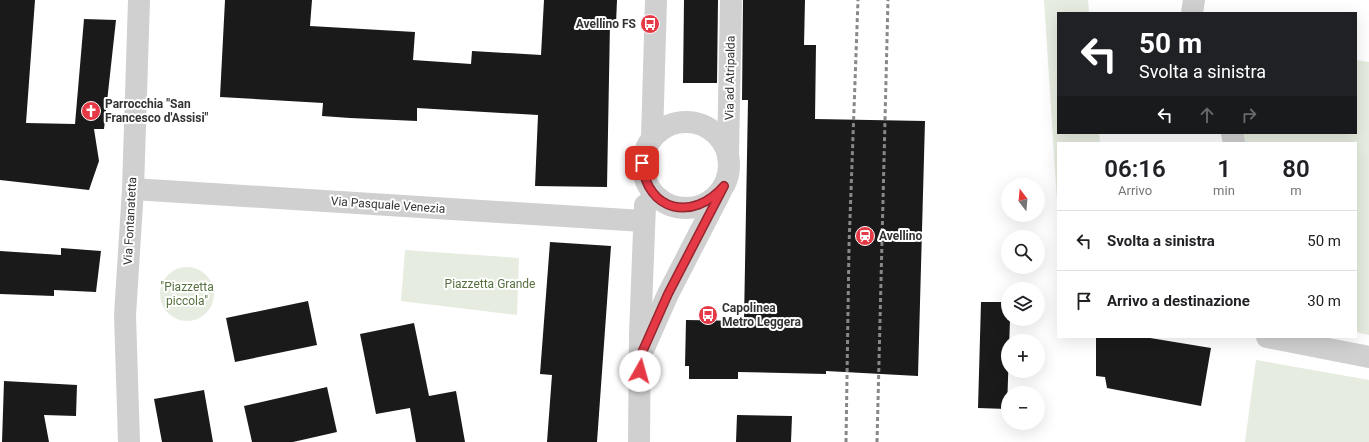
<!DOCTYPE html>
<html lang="it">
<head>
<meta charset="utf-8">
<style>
  :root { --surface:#fff; --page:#f2f2f2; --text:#202124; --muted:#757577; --line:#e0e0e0 }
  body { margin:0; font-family:Roboto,sans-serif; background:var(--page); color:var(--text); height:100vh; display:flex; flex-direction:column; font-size:15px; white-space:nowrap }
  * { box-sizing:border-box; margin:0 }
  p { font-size:13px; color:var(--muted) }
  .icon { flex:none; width:22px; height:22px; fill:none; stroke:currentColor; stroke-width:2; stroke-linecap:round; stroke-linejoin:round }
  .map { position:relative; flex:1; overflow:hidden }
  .side { position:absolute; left:1057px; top:142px; width:300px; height:196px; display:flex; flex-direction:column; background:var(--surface); border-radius:0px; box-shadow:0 4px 16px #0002 }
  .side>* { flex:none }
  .banner { position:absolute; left:1057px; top:12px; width:300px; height:122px; border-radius:0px; box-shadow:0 4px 16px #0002; background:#202124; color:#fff; overflow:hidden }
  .needle { width:26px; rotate:344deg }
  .fabs { position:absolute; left:1001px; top:178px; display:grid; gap:8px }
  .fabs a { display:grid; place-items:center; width:44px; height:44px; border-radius:50%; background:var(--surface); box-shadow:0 4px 16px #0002; font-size:20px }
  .pin { position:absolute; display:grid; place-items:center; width:34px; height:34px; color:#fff; margin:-17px; border-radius:8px; box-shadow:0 2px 6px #0006 }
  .me { position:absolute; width:44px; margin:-22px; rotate:7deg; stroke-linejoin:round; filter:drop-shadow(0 0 3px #0008) }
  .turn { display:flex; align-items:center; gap:14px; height:84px; padding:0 16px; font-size:18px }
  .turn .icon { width:52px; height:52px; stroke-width:2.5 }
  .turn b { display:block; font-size:28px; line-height:34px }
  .lanes { display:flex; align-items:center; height:38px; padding:0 16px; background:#0003; justify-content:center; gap:20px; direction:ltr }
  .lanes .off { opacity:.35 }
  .eta { display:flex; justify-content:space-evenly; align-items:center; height:68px; text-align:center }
  .eta b { font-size:24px; font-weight:600; line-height:28px }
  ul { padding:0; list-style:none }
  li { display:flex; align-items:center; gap:12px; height:60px; padding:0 16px; border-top:1px solid var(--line) }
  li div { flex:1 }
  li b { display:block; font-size:15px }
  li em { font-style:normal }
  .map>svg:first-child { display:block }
  .green { fill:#e6ecdf }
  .building { fill:#1a1a1a }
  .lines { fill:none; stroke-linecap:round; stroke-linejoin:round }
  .minor { stroke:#d0d0d0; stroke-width:22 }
  .rail { stroke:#888; stroke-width:3; stroke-dasharray:4 3; stroke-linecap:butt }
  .route-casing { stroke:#96252e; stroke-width:10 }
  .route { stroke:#e63946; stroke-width:7 }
  .labels { text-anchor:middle; stroke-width:4; stroke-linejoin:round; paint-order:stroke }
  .poi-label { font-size:12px; font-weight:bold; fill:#333; stroke:#fff; text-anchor:start }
  .street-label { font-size:12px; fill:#333; stroke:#fff }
  .park-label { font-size:12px; fill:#56703f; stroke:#fff }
</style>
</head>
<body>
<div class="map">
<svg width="1369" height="442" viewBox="0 0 1369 442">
  <rect width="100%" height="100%" fill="#fff"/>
  <g class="green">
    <polygon points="1044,0 1088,0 1089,13 1058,13 1058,133 1099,133 1100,143 1058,143 1058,216"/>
    <polygon points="1356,60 1369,62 1369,335 1356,332 1356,143 1242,143 1240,133 1356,133"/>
    <polygon points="405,250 519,258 517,315 401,301"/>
    <circle cx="187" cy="294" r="27"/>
    <polygon points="1256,360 1369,380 1369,442 1245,442"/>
  </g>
  <g class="building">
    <polygon points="0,0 35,0 26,123 75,124 84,19 116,20 104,129 94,129 99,161 89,190 0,180"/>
    <polygon points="225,0 312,0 310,26 415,32 413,60 471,64 472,51 541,55 544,0 617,0 616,24 610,23 607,187 535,186 538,115 417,108 417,121 350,118 322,116 323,103 220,97"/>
    <polygon points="684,0 718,0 717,83 683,83"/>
    <polygon points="743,0 805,0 804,45 816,45 815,119 925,121 918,376 826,371 826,374 738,372 738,379 689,379 689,366 685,366 686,320 744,321 748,100 742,100"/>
    <polygon points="550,242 611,246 597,442 547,442 552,375 540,374"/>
    <polygon points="61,248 101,251 96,292 54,290 54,296 0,294 0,251 61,255"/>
    <polygon points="308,301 317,345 235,362 226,318"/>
    <polygon points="981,302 1008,302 1008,319 1010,319 1007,409 978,408"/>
    <polygon points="414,323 429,396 456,391 465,442 416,442 410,408 376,414 360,334"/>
    <polygon points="1096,337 1144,337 1211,348 1201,406 1107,388 1105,377 1096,376"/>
    <polygon points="4,381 77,385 76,416 44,415 49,442 2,442"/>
    <polygon points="327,387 337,432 293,442 252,442 244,406"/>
    <polygon points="204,390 213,442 162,442 154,399"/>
    <polygon points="737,415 792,416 791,442 736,442"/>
  </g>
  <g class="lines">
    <g class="minor">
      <polyline points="1192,13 1194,0"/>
      <circle cx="686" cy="165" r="43"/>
      <polyline points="1232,133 1234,143"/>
      <polyline points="652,138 656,0"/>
      <polyline points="728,155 731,0"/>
      <polyline points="133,189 643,221"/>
      <polyline points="1267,337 1369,357"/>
      <polyline points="644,348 668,294 720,193"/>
      <polyline points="129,442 125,315 133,189 139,0"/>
      <polyline points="639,442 640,335 645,205"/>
    </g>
    <g class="rail">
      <polyline points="846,442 849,246 858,0"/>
      <polyline points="877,442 888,0"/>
    </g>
  </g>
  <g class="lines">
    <defs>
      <path id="route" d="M 640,371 L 640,357 L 668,294 L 724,186 C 693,222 647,212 642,163"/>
    </defs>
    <use href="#route" class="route-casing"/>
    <use href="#route" class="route"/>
  </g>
  <defs>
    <symbol id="bus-disc" viewBox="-11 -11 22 22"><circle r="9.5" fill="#e63946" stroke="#fff"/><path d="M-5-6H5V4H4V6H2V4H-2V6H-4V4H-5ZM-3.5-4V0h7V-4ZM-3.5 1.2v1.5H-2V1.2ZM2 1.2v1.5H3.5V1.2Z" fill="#fff"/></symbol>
    <symbol id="church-disc" viewBox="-11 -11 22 22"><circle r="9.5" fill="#e63946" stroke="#fff"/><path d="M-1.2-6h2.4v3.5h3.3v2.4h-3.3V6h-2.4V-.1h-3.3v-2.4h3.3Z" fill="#fff"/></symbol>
    <symbol id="station-disc" viewBox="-11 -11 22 22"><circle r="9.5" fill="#e63946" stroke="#fff"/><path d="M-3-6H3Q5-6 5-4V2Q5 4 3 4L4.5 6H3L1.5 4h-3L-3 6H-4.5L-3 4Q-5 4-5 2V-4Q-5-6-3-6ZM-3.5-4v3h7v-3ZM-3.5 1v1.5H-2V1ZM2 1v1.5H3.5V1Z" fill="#fff"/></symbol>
  </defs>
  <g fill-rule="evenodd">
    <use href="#bus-disc" x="639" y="13" width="22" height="22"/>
    <use href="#church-disc" x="80" y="100" width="22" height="22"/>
    <use href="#station-disc" x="854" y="225" width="22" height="22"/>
    <use href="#bus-disc" x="697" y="304" width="22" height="22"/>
  </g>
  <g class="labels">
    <g class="poi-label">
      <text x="636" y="28" text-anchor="end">Avellino FS</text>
      <text x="105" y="108">Parrocchia "San<tspan x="105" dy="14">Francesco d'Assisi"</tspan></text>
      <text x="879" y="240">Avellino</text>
      <text x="722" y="312">Capolinea<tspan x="722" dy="14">Metro Leggera</tspan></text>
    </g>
    <g class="street-label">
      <text transform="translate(730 78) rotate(-89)" y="4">Via ad Atripalda</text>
      <text transform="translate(388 205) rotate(4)" y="4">Via Pasquale Venezia</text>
      <text transform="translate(130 221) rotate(-87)" y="4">Via Fontanatetta</text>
    </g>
    <g class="park-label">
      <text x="490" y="288">Piazzetta Grande</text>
      <text x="187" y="291">"Piazzetta<tspan x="187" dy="14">piccola"</tspan></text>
    </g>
  </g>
</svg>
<div class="fabs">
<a><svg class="needle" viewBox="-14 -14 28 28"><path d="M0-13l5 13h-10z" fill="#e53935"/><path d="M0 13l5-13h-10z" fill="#757577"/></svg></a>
<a><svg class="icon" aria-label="search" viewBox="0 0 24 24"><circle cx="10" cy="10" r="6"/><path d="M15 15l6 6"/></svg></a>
<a><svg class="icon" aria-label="layers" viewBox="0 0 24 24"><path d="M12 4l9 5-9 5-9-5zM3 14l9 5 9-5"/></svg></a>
<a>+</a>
<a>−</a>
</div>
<div class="pin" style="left:642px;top:163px;background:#d93025"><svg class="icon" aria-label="arrive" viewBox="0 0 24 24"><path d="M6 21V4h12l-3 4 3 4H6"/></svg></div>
<svg class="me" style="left:640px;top:371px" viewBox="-20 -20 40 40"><circle r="19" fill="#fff"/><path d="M0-13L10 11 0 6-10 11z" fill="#e63946"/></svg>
<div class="banner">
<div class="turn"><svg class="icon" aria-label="left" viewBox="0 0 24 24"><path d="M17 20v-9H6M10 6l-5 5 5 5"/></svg><div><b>50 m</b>Svolta a sinistra</div></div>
<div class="lanes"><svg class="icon" aria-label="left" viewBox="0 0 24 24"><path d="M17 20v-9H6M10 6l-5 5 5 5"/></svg><svg class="icon off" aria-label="ahead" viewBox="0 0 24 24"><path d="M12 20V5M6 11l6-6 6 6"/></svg><svg class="icon off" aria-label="right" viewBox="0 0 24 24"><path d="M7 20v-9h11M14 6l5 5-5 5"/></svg></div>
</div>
<section class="side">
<div class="eta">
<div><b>06:16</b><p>Arrivo</p></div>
<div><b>1</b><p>min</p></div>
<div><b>80</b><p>m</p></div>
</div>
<ul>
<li><svg class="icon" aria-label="left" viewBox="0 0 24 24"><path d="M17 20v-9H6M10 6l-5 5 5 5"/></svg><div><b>Svolta a sinistra</b></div><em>50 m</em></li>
<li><svg class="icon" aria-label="arrive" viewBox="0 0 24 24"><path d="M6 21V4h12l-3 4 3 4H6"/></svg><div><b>Arrivo a destinazione</b></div><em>30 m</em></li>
</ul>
</section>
</div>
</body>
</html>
